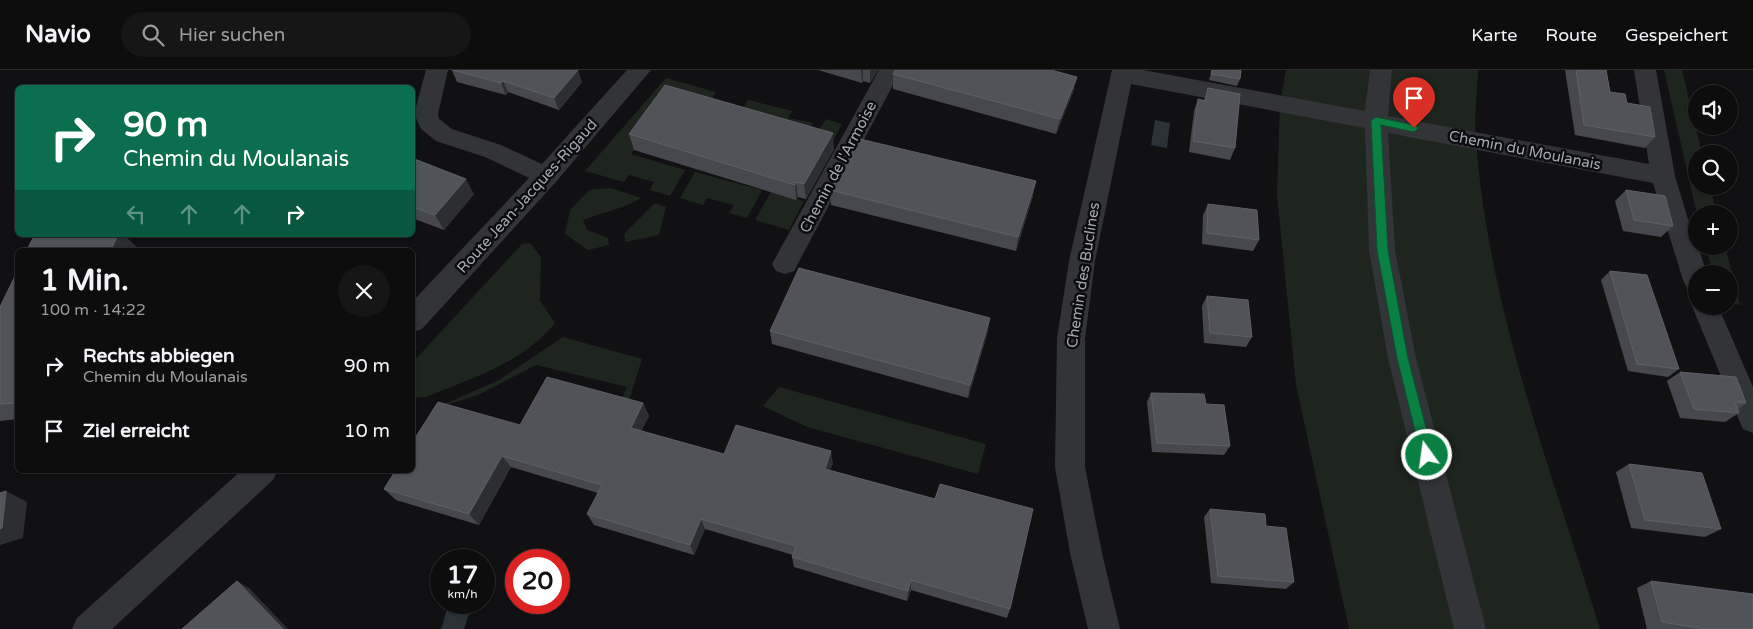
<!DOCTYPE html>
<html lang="de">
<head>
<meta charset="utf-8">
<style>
  :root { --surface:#0d0d0e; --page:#161617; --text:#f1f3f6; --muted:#9a9c9e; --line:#2d2d2e }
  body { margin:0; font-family:"Varela Round",sans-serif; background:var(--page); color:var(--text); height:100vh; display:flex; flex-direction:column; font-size:19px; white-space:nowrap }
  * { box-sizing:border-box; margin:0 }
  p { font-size:16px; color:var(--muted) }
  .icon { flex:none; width:28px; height:28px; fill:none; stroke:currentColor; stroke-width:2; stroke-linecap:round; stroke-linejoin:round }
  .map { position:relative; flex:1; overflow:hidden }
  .details { position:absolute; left:15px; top:178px; width:400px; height:225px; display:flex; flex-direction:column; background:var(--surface); border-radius:8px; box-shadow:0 1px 4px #0004,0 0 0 1px var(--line) }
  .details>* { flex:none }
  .guide { position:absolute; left:15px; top:15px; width:400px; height:152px; border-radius:8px; box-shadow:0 1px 4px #0004,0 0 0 1px var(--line); background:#0b6e4f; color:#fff; overflow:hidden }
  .tools { position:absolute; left:1688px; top:15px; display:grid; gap:10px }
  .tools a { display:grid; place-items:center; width:50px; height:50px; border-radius:50%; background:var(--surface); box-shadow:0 1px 4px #0004,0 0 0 1px var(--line); font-size:25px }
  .speed { position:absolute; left:430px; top:479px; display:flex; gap:10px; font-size:25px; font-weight:700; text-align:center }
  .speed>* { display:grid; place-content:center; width:65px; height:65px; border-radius:50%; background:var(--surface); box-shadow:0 1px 4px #0004,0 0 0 1px var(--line); line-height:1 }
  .speed small { font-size:12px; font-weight:400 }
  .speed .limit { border:8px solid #d22; background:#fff; color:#111 }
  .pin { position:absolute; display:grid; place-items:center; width:42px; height:42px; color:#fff; margin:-51px -21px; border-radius:50% 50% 50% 0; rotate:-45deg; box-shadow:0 0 5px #0007 }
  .pin .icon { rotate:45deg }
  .me { position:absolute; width:55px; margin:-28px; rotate:346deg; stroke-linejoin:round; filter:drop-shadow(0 0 4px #0008) }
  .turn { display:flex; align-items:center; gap:18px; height:105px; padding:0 25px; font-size:22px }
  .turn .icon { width:65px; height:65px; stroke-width:2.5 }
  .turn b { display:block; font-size:35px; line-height:42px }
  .lanes { display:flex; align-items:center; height:48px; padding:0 25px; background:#0003; justify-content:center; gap:25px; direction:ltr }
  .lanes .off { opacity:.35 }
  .round { display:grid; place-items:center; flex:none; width:52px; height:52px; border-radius:26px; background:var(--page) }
  .overview { display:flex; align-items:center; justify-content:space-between; height:85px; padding:0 25px }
  h1 { font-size:30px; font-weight:800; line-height:38px }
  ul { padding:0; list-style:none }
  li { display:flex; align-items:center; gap:15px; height:65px; padding:0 25px }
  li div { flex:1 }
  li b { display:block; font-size:19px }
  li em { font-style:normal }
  header { display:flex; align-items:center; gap:30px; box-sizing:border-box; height:70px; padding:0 25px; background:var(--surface); border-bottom:1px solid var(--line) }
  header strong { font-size:24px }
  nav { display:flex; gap:28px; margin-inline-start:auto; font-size:18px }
  .search { width:350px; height:45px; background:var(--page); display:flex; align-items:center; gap:12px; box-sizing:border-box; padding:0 18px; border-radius:28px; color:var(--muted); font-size:19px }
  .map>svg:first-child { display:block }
  .green { fill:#1e251e }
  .water { fill:#2a3238 }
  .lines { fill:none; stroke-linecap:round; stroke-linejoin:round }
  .minor { fill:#333438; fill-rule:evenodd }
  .wall { fill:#47484e }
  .shaded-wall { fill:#2d2e32 }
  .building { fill:#515359; stroke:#5e6067 }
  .route { fill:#0b8043; stroke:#07532c }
  .labels { text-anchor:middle; stroke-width:5; stroke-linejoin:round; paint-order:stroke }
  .street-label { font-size:15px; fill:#a3a9b3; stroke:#0c0c0e }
</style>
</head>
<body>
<header>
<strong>Navio</strong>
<div class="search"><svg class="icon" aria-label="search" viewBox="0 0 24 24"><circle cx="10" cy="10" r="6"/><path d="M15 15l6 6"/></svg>Hier suchen</div>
<nav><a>Karte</a><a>Route</a><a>Gespeichert</a></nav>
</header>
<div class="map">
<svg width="1753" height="559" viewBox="0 0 1753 559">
  <rect width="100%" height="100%" fill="#111113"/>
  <g class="green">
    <path d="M 1286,0 L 1478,0 C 1477,24 1474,48 1476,72 C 1489,240 1551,399 1600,559 L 1349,559 L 1296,315 L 1277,125 L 1280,34 Z"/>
    <polygon points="1664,0 1682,0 1702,84 1696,84 1696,116 1710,116 1717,144 1697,144"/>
    <polygon points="666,8 716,22 712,29 735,34 733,38 742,41 748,30 792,41 788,48 813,53 810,58 819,60 826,49 842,54 830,76 669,30 631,84 685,100 670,126 650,120 654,112 629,105 624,112 585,101"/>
    <polygon points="695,102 762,120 747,148 729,143 734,135 707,128 703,135 680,128"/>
    <path d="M 611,118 L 641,128 C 623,139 603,142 583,150 L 587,160 L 608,168 L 609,175 L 588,180 L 565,164 L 570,140 L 589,120 Z"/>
    <polygon points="771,122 804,131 789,160 755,150"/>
    <polygon points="655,133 666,137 659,165 626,172 624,164"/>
    <path d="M 530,173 L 541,187 L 540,231 L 555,253 C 523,293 472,308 426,327 L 413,328 L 413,292 L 522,174 Z"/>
    <polygon points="1706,176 1725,176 1740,235 1729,233 1729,204 1713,204"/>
    <polygon points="563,267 642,289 626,340 618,337 627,317 536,295 478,325 436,338 499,310"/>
    <polygon points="779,317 986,374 978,404 807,357 763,336"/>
  </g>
  <g class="water">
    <polygon points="1155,50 1170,53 1167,78 1151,75"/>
    <polygon points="449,533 472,534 464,559 441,559"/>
  </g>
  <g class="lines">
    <g class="minor">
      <polygon points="426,0 448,0 438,44 439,49 452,59 501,75 542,94 627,0 651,0 555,113 422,259 412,262 412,232 529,108 485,87 436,71 421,59 414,44"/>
      <polygon points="879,0 901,0 794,201 785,204 776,201 772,194"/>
      <polygon points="1112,0 1143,0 1365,41 1370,0 1392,0 1388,46 1649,94 1634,0 1656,0 1675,106 1696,176 1698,176 1707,204 1696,204 1696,221 1687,218 1683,210 1653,113 1388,63 1395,180 1416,288 1486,559 1454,559 1388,288 1369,180 1365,58 1131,14 1095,191 1085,268 1085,397 1102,483 1120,559 1088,559 1070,483 1055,397 1057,268 1069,191"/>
      <polygon points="1696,228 1696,236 1718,236 1753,317 1753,363 1743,359 1739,350 1692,236"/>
      <polygon points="242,400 278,400 273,410 112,559 72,559 77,548"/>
    </g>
  </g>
  <g class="wall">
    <polygon points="452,0 582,12 559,40 508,22 506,25 457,12"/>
    <polygon points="818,0 878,0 870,13 863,11 862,13"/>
    <polygon points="1212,0 1241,0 1240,9 1237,16 1209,10"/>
    <polygon points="1565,0 1606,0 1610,22 1627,33 1655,67 1645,78 1575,65"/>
    <polygon points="893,4 1077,7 1073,22 1056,64 893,19"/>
    <polygon points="1208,18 1235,78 1230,90 1189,82 1194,41 1198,29 1204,30"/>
    <polygon points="629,64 834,79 806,129 798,127 796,130 634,80"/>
    <polygon points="412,88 474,124 444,160 412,148"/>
    <polygon points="830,120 1033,126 1016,181 831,135"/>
    <polygon points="1626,120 1673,156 1661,167 1623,161 1615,131"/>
    <polygon points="1208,134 1259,170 1253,181 1202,174 1203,145"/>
    <polygon points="18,200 18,349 0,351 0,237"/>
    <polygon points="1610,201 1679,299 1668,307 1628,301 1601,210"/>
    <polygon points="1207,226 1252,267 1246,277 1204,273 1202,236"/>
    <polygon points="770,261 988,261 968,328 772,274"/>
    <polygon points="1680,302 1746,333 1738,339 1739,343 1725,352 1680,348 1667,311"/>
    <polygon points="1151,323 1206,334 1230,376 1224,385 1152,382 1147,332"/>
    <polygon points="643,333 649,346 641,361 724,384 833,393 830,400 1010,539 1007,548 911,520 907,531 794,497 792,487 793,485 705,459 694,485 594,455 587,444 598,423 511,397 479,455 396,430 384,419 520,355"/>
    <polygon points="1629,394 1721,459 1705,467 1631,458 1616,402"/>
    <polygon points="1210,439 1266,456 1294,512 1286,519 1211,513 1204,447"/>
    <polygon points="1651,511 1753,559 1647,559 1637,518"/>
  </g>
  <g class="shaded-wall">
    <polygon points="578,0 582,12 559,40 554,28"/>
    <polygon points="861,0 863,0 863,11 862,13"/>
    <polygon points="870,0 878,0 870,13"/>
    <polygon points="1077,7 1073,22 1056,64 1060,49"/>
    <polygon points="503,11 508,22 506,25 501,13"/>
    <polygon points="833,63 834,79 806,129 804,114"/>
    <polygon points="466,109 474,124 444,160 435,145"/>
    <polygon points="1036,111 1033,126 1016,181 1018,167"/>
    <polygon points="796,112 798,127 796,130 795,115"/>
    <polygon points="118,165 124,165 138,178 137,180 111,180"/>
    <polygon points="990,248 988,261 968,328 970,315"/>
    <polygon points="643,333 649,346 637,370 631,358"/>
    <polygon points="831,381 833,393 826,410 825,399"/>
    <polygon points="502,386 511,397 479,455 469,444"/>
    <polygon points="6,421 27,432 23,468 0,475 0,459"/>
    <polygon points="701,449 705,459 694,485 690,475"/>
    <polygon points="911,510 911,520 907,531 908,521"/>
    <polygon points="237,511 249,518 288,559 283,559"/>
  </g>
  <g class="building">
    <polygon points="452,0 578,0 554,28 503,11 501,13"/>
    <polygon points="895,0 1051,0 1077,7 1060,49 893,4"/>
    <polygon points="1212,0 1241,0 1240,9 1211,4"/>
    <polygon points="1576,0 1606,0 1610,22 1625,24 1627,33 1650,37 1655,67 1584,55"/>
    <polygon points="665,15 833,63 804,114 796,112 795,115 629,64"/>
    <polygon points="1208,18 1240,24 1235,78 1193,71 1198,29 1205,31"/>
    <polygon points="860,69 1036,111 1018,167 830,120"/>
    <polygon points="412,88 466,109 435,145 412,137"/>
    <polygon points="1626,120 1665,126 1673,156 1634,150"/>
    <polygon points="1208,134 1257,140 1259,170 1207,163"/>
    <polygon points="47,165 118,165 111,180 27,180 34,166"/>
    <polygon points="799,198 990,248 970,315 770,261"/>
    <polygon points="18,200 18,333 0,334 0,237"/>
    <polygon points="1610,201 1647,205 1679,299 1637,294"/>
    <polygon points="1207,226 1248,230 1252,267 1210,263"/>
    <polygon points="1680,302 1736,307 1746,333 1735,332 1739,343 1694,339"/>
    <polygon points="547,307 643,333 631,358 724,384 736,355 831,381 825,399 935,429 940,414 1033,439 1010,539 911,510 908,521 792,487 796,476 701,449 690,475 587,444 602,415 502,386 469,444 384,419 396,400 412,400 412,373 438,332 520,355"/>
    <polygon points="1151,323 1204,324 1206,334 1224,335 1230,376 1157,373"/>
    <polygon points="1629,394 1702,403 1721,459 1645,450"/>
    <polygon points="6,421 2,458 0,459 0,423"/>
    <polygon points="1210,439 1265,444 1266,456 1286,458 1294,512 1218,506"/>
    <polygon points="237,511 283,559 182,559"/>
    <polygon points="1651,511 1753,524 1753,559 1706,559 1662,552"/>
  </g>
  <polygon class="route" points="1376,47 1414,55 1419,58 1414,62 1381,55 1388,180 1408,288 1433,385 1427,390 1421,385 1397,288 1377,180 1371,51"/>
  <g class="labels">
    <g class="street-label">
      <text transform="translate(1525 80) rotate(11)" y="5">Chemin du Moulanais</text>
      <text transform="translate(838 97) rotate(-62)" y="5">Chemin de l'Armoise</text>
      <text transform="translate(527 126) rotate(-48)" y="5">Route Jean-Jacques-Rigaud</text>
      <text transform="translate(1083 205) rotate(-81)" y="5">Chemin des Buclines</text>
    </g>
  </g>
</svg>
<div class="tools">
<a><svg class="icon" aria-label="sound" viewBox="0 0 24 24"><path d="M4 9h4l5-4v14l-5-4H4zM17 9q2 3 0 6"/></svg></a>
<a><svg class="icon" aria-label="search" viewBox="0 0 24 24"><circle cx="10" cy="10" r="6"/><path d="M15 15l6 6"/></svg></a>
<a>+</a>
<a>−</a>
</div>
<div class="speed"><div>17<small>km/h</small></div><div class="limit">20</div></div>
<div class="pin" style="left:1414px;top:58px;background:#d93025"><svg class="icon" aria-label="arrive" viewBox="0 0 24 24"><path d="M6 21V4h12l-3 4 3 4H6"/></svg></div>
<svg class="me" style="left:1427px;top:385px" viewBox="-20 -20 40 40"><circle r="17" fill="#0b8043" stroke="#fff" stroke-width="3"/><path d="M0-11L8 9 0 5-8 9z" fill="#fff"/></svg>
<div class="guide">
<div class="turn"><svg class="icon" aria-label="right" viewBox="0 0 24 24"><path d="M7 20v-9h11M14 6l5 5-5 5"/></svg><div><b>90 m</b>Chemin du Moulanais</div></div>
<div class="lanes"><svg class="icon off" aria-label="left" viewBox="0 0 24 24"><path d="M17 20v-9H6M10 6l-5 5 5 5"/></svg><svg class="icon off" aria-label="ahead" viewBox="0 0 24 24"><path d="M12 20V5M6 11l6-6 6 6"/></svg><svg class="icon off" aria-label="ahead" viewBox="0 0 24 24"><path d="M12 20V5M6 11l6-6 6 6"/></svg><svg class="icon" aria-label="right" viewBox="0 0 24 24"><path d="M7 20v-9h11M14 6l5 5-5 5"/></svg></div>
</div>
<section class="details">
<div class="overview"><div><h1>1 Min.</h1><p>100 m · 14:22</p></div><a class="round"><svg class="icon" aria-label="close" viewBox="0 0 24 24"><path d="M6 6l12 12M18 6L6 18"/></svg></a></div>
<ul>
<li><svg class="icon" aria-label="right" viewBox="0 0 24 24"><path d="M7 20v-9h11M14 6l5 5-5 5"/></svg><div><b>Rechts abbiegen</b><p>Chemin du Moulanais</p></div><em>90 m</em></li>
<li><svg class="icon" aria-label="arrive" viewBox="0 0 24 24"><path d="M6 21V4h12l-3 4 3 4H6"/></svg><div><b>Ziel erreicht</b></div><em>10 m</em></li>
</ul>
</section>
</div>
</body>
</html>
